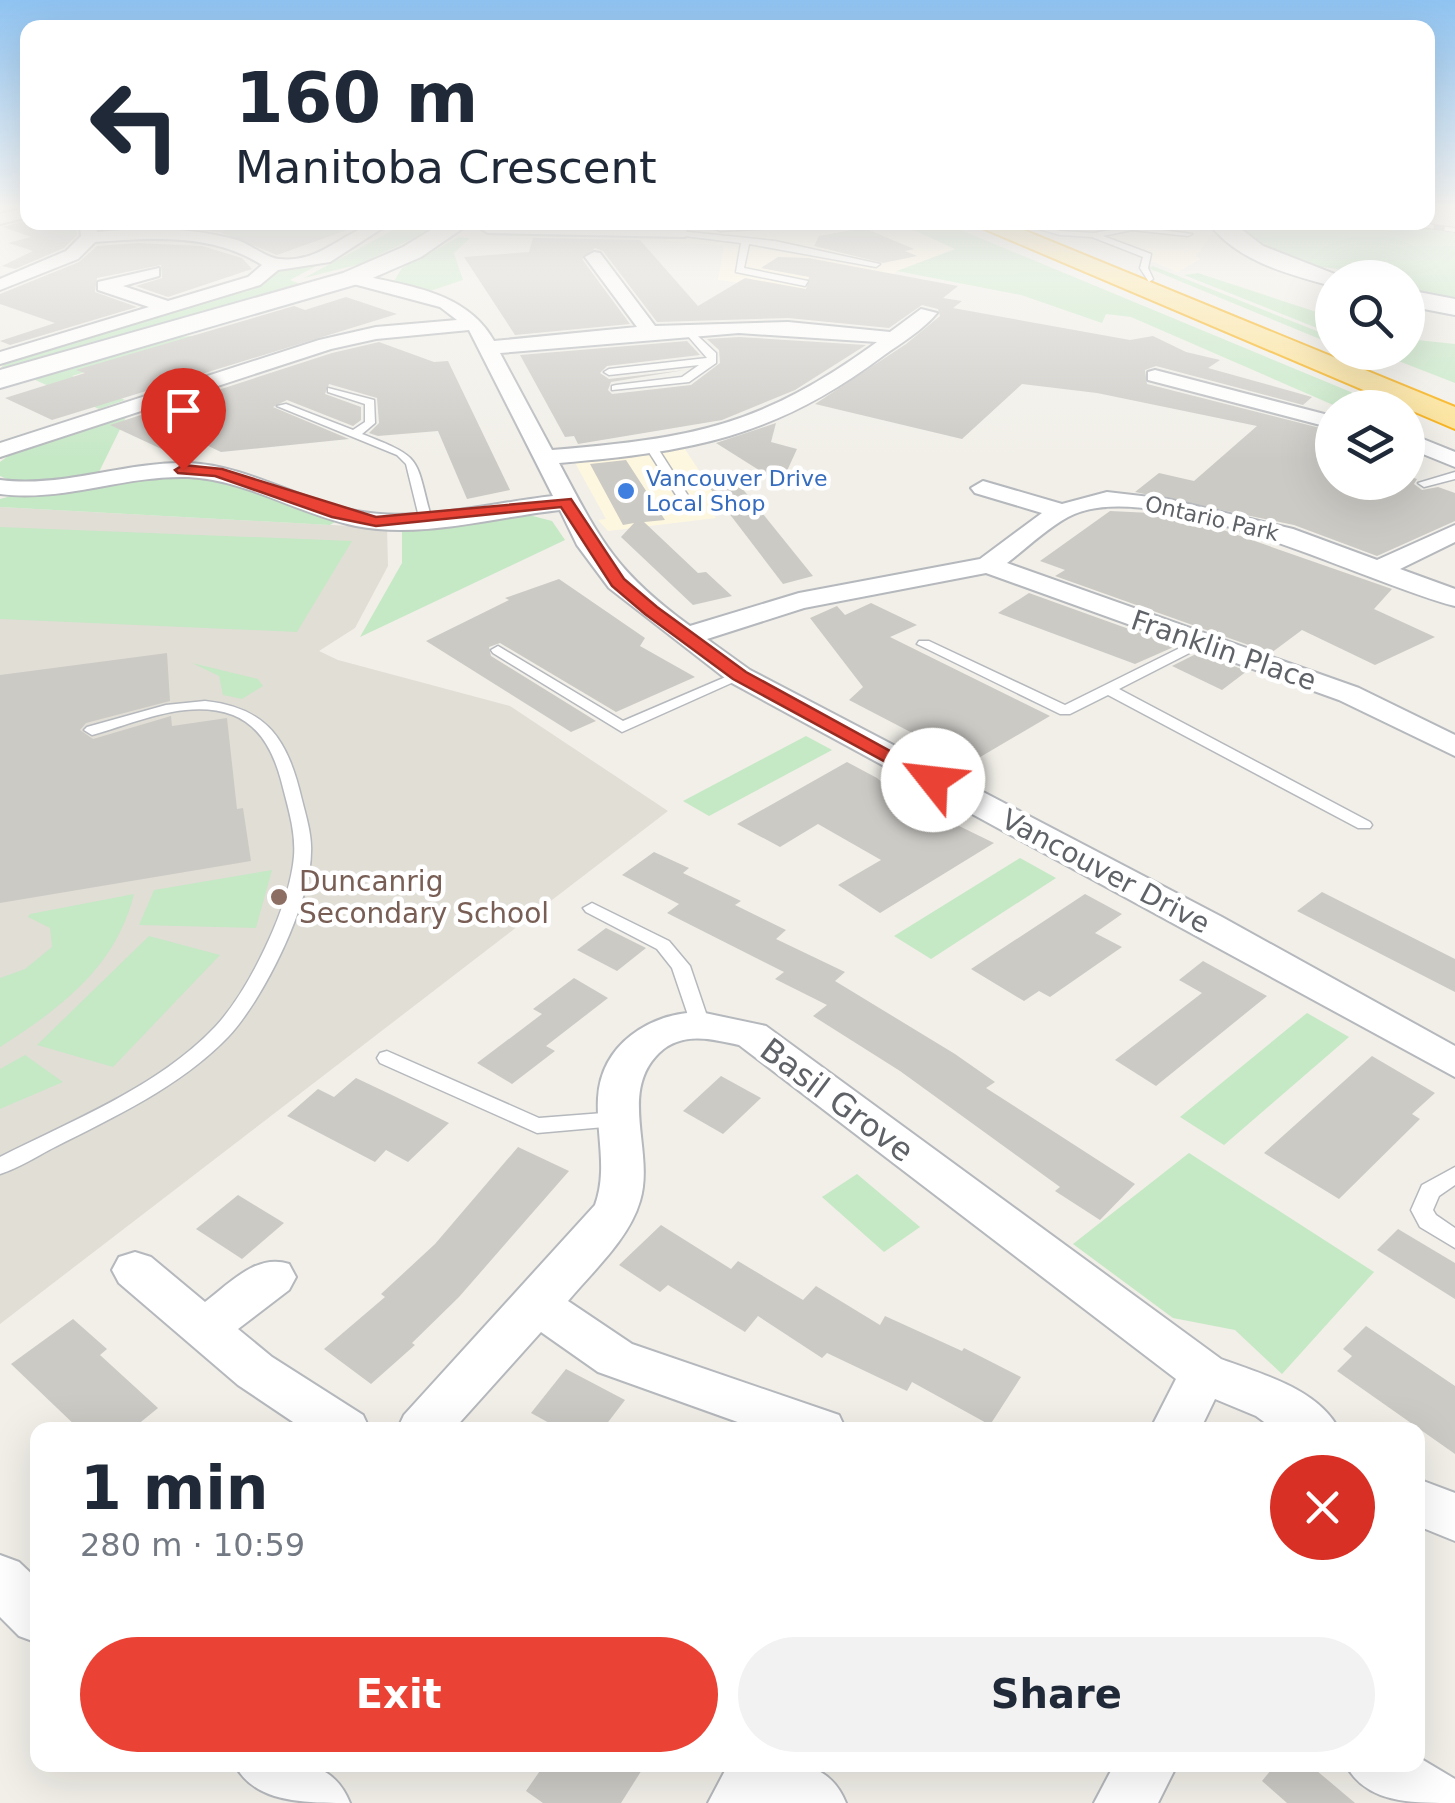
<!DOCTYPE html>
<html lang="en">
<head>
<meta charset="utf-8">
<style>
  :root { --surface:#fff; --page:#f2f2f3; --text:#1f2937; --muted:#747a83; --accent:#ea4335 }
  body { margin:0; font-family:"DejaVu Sans",sans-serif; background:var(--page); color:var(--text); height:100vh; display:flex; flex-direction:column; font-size:38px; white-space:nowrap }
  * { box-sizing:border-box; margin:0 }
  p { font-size:32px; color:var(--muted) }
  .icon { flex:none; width:55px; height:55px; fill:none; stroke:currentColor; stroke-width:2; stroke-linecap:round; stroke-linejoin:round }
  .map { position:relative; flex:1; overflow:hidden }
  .panel { position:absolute; left:30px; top:1422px; width:1395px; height:350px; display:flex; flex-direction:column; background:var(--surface); border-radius:20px; box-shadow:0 10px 40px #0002 }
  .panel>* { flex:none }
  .banner { position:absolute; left:20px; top:20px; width:1415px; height:210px; border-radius:20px; box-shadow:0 10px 40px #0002; background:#fff; color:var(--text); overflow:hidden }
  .fabs { position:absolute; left:1315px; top:260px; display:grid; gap:20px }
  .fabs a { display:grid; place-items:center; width:110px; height:110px; border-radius:50%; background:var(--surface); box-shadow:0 10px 40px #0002; font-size:50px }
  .pin { position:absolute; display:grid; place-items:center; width:85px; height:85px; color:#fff; margin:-102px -42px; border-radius:50% 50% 50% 0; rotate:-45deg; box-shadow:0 0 10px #0007 }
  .pin .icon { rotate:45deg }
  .me { position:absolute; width:110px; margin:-55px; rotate:299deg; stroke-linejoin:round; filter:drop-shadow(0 0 8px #0008) }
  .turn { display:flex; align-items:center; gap:35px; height:210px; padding:0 50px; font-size:45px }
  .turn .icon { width:130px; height:130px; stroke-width:2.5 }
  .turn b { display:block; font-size:70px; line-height:85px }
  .round { display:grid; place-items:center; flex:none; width:105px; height:105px; border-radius:52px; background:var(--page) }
  .overview { display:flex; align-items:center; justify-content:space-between; height:170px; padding:0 50px }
  h1 { font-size:60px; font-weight:600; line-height:75px }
  .primary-button { display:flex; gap:20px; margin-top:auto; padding:20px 50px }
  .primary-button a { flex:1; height:115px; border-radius:60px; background:var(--accent); color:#fff; font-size:40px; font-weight:600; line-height:115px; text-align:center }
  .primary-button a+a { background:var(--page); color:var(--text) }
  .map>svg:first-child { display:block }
  .commercial { fill:#fef7e0 }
  .education { fill:#e1ded6 }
  .green { fill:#c5e8c5 }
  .building { fill:#cccac5 }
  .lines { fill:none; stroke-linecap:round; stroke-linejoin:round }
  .lane-casing { stroke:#b5b8bc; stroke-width:3 }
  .street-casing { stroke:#b5b8bc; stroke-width:4 }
  .secondary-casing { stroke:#b6babf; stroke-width:4 }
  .highway-casing { stroke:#f9ab00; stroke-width:4 }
  .lane { fill:#fff; fill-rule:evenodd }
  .street { fill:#fff; fill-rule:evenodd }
  .secondary { fill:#fff; fill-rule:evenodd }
  .highway { fill:#fde293; fill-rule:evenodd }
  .rail-casing { stroke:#b6b7b8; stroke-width:6 }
  .rail { stroke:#fff; stroke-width:4; stroke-dasharray:11; stroke-linecap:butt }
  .route { fill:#ea4335; stroke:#982c22; stroke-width:2.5 }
  .shop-dot { fill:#3f7fe0; stroke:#fff; stroke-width:4 }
  .education-dot { fill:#8d6e63; stroke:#fff; stroke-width:4 }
  .labels { text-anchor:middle; stroke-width:9; stroke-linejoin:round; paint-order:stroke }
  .far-shop-label { font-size:22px; fill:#366cbe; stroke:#fff; text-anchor:start }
  .far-street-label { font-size:22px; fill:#5f6368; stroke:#fff }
  .street-label { font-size:28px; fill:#5f6368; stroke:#fff }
  .education-label { font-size:28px; fill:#785e54; stroke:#fff; text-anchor:start }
  .near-street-label { font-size:32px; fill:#5f6368; stroke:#fff }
</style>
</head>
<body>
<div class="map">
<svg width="1455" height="1803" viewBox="0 0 1455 1803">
  <rect width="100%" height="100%" fill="#f1efe8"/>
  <g class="commercial">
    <polygon points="898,222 956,250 897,271 873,288 828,293 718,280 724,246 665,241 671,223 721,227"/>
    <polygon points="1052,223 1154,223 1213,232 1197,256 1200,259 1178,272"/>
    <polygon points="685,449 722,506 708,508 716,518 608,531 598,520 606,519 574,461"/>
  </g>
  <polygon class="education" points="0,507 387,528 388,566 355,628 319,651 338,660 510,706 668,811 0,1324"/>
  <g class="green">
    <path d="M 1378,222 L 1455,233 L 1455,303 L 1408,287 L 1408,278 L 1348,277 L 1341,275 L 1348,272 C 1334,267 1322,268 1309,265 C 1281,256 1255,241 1232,223 Z"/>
    <polygon points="406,223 445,223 360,264 304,278"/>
    <polygon points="898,223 944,223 1387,407 1338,407 1131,317 1106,314 1102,323 1021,295 897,271 955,249"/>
    <polygon points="459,237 470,238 454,253 463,280 430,291 394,281 402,268"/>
    <polygon points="303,263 320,264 290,280 300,284 0,369 8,360 263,283 283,267"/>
    <polygon points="1153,266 1332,337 1332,344 1148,268"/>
    <polygon points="1198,273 1332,317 1332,334 1184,275"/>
    <polygon points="205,335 72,376 125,400 99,409 31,378 178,337"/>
    <polygon points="1408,339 1455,344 1455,383 1378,353 1408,352"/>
    <path d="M 126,417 L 98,474 C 66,479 29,491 0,476 L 0,462 L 8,456 Z"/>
    <polygon points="196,475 229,479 338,520 330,525 0,507 0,499 15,495"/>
    <polygon points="517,512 552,521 565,540 360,637 402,563 402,525"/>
    <polygon points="0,527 352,541 297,632 0,619"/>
    <polygon points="192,663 258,679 263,686 242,699 223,695 219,676"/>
    <polygon points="806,736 832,750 709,816 683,801"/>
    <polygon points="1020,858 1056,878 931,959 894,936"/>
    <polygon points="272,870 256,928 139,925 154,890"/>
    <path d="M 134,894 C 116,967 61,1008 0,1047 L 0,978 L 25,969 L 52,947 L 50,928 L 28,917 L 30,914 Z"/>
    <polygon points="149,936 220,955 113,1067 37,1045"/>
    <polygon points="1307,1013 1349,1037 1224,1145 1180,1117"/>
    <polygon points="25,1055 63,1082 0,1109 0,1069"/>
    <polygon points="1189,1153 1374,1272 1282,1374 1235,1330 1173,1318 1073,1244"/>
    <polygon points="857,1174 920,1227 884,1252 822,1197"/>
  </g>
  <g class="building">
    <polygon points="21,222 75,222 77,235 64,248 15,269 2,266 33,251 8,243 31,237 3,227"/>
    <polygon points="99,222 358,222 358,226 277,255 220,232 168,226 100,228"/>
    <polygon points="864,228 914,249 905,251 917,256 883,263 814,246 819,236"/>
    <polygon points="533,238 640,240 698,306 745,278 806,289 809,277 761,268 778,257 808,258 958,286 943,298 962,301 953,308 1130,340 1153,336 1186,352 1220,360 1208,368 1312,397 1303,405 1156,366 1145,370 1147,384 1332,431 1332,482 1408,482 1408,476 1417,479 1414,484 1422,490 1438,487 1455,493 1455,521 1377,556 1294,525 1135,492 1159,473 1194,481 1257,426 1097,393 1022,384 962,439 815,404 906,344 940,316 938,309 922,305 889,328 788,318 657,322 603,251 595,248 582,259 630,324 515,335 464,257 529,252"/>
    <polygon points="138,243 202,246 242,258 252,269 168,297 136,286 162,278 161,265 97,278 95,292 137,307 10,345 0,341 55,323 0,304 0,294 79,262 97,246"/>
    <polygon points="346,297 397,314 52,420 5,398 85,373 76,370 294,306 305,310"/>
    <polygon points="739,337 866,345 795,390 722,420 578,444 574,436 565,437 520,355 687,341 700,355 607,366 600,373 609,379 685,370 611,382 608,390 612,394 691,385 720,363 719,350 707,339"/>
    <polygon points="379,342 434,362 448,361 510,490 467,499 438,431 378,436 369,433 379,423 377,398 329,384 325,394 361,407 361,420 353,426 287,400 273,407 349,439 221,452 200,442 170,453 110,425 332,353"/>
    <polygon points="776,423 771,442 797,449 781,484 716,443"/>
    <polygon points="626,460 665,520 644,522 698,573 706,572 732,596 693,605 621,537 634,523 623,525 590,464"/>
    <polygon points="729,472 813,576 783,584 709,487"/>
    <polygon points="1110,511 1151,513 1203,523 1392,589 1374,609 1435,637 1375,665 1302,630 1271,653 1055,576 1065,570 1040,561"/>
    <polygon points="559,579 645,638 640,646 695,677 616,712 500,643 489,647 491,656 596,721 571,732 426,641 509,600 505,598"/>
    <polygon points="1029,593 1176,646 1135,664 998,613"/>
    <polygon points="871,603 917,625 890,637 1050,716 970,763 849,700 863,687 810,618 837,606 845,615"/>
    <polygon points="167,653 170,701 86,723 80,730 93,739 171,716 172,726 227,718 237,809 243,808 251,861 0,903 0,675"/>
    <polygon points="1198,653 1247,671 1222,690 1172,666"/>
    <polygon points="847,762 877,778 885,785 881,788 994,843 880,913 838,885 881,860 818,824 780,847 737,824"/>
    <polygon points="654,852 689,868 683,873 741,901 735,905 786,930 776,939 845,972 835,981 955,1054 995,1082 986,1088 1135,1184 1100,1220 1055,1191 1060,1187 900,1071 813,1016 827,1005 775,979 784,972 667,913 679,904 622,875"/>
    <polygon points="1322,892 1455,959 1455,992 1297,911"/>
    <polygon points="1085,894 1122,914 1095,933 1122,947 1050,997 1039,991 1024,1001 971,969"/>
    <polygon points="606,928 646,948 617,971 577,950"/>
    <polygon points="1203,961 1267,996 1156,1086 1115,1060 1202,993 1179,980"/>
    <polygon points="574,978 608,998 546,1046 555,1051 512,1084 477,1063 542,1014 533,1009"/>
    <polygon points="1372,1056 1435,1093 1412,1114 1420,1119 1339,1199 1264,1153"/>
    <polygon points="721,1076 761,1098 723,1134 683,1111"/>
    <polygon points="356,1078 394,1096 449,1123 408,1162 386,1150 375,1162 287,1116 318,1089 334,1097"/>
    <polygon points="518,1147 569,1171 459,1297 412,1343 415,1345 371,1384 324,1349 385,1297 381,1294 435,1244"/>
    <polygon points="238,1195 284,1223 242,1259 196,1229"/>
    <polygon points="661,1225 731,1269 738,1261 803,1300 816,1286 880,1325 885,1316 962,1351 964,1348 1021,1377 990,1425 912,1382 907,1391 827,1353 822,1358 758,1316 745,1332 668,1285 660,1292 619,1265"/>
    <polygon points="1398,1229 1455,1263 1455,1299 1377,1250"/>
    <polygon points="73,1319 107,1349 100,1355 158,1408 131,1430 80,1430 11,1364"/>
    <polygon points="1366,1326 1455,1386 1455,1454 1337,1371 1352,1356 1343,1349"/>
    <polygon points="566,1369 625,1400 602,1430 562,1430 531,1413"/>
    <polygon points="544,1765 645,1765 621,1803 543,1803 526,1791"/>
    <polygon points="1275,1765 1310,1765 1355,1803 1287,1803 1262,1781"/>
  </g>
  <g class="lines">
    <defs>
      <g id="lane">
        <polygon points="808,222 855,223 720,231 716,229"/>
        <polygon points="1014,222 1029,222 1060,231 1094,233 1132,226 1192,234 1188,236 1132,230 1103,236 1151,254 1148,268 1153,279 1149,282 1140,268 1143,257 1092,237 1060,235"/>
        <polygon points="679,231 775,241 880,264 876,267 749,244 744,268 808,281 805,286 736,272 741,243 676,235"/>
        <polygon points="686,325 716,353 716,363 689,382 612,390 612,386 616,385 682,377 699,365 609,375 604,372 609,369 707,358 681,328"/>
        <path d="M 328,388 L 374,400 L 375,423 L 362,434 C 423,458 415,456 431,517 L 429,520 L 419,517 L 406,464 L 397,455 L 277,406 L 286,404 L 353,430 L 365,422 L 365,404 L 328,392 Z"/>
        <polygon points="649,447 657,447 696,508 694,511 686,511 647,449"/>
        <polygon points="1455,472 1455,479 1424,487 1418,483"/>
        <polygon points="1202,637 1207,638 1207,644 1119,689 1370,822 1372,825 1370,828 1358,828 1108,695 1070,714 1060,714 917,644 919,641 929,641 1065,705"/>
        <polygon points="498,646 623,721 735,673 745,673 747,676 622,732 493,653 491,650"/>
        <path d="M 205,701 C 269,708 288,741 302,800 C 306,816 312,835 311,852 C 311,903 263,1000 228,1037 C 181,1086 114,1117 55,1147 C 37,1156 19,1168 0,1174 L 0,1157 C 73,1120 158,1087 215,1027 C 249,991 290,906 294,856 C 296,831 287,804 281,780 C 274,754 261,726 233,715 C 187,698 136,723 92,735 L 84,730 L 87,727 L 166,705 Z"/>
        <polygon points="592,903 669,941 690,966 709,1022 706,1027 692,1027 672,968 657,949 586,912 583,908"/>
        <polygon points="387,1051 539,1118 616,1112 623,1114 626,1119 623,1124 616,1126 537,1133 380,1063 377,1058 380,1053"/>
        <polygon points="1455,1167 1455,1185 1439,1196 1433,1210 1436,1215 1455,1228 1455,1248 1420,1227 1411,1210 1422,1185"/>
      </g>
      <g id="street">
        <polygon points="28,207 28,217 0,224 0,214"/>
        <path d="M 79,222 L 95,222 L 97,232 C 144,228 191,227 237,240 C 250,244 266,258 279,259 C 327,264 347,222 392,222 L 330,262 L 278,270 L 260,285 L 0,364 L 0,352 L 149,307 L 98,290 L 98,282 L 159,268 L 159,276 L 123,286 L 168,301 L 248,277 L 262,265 C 213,233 151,238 95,242 L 78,259 L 0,290 L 0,279 L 66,251 L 81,236 Z"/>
        <polygon points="672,222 688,222 685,237 488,233 480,228 488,223 671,228"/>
        <path d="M 594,252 L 600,253 L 655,326 L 788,322 L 890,332 L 921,309 L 937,313 C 923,330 901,343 883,356 C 775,437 691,452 559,463 C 601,542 616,572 690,626 L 799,593 L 980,559 L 1042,513 L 975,493 L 971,488 L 983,481 L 1062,504 L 1107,492 L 1167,499 L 1293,529 L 1377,560 L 1455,525 L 1455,542 L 1400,569 L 1455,589 L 1455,606 C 1367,584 1151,472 1068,517 C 1046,529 1027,548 1007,563 L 1359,688 L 1455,735 L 1455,756 L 1339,700 L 986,573 L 804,608 L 707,639 L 750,670 L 1222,917 L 1455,1046 L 1455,1077 L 730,682 L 609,588 L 577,545 L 560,510 C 495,517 421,539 356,526 C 298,514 247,480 188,477 C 124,475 65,502 0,494 L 0,480 C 65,488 125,461 189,463 C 249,466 298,500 356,511 C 419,523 490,503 553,496 L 469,330 L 376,339 L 331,349 L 0,457 L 0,443 L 319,340 L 376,327 L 457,320 L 440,307 L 346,282 L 343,278 L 352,273 C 404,286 466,290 494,341 L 637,327 L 585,257 ZM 739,333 L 877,342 C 760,427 693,438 552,450 L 500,353 Z"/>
        <polygon points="1155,370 1332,416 1332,428 1148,380 1148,372"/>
        <polygon points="1408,433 1455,452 1455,467 1408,448"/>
        <path d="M 700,1012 L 766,1026 L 1221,1359 C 1261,1374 1319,1389 1339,1430 L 1275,1430 L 1256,1416 L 1215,1399 L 1200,1430 L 1150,1430 L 1176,1379 L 739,1045 C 712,1039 682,1031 659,1053 C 618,1093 655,1152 640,1201 C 629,1239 593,1271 568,1301 L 632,1344 L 839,1415 L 846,1430 L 760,1430 L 598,1372 L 541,1332 L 453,1430 L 397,1430 L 404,1415 L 595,1205 C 608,1169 596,1135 598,1098 C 601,1044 650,1013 700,1012 Z"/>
        <path d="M 135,1252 L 151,1257 L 205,1302 C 230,1283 257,1253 289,1264 L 296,1277 L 289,1290 L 238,1329 L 272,1357 L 363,1415 L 370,1430 L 305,1430 L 238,1385 L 119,1283 L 112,1270 L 119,1257 Z"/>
        <polygon points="1418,1479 1455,1493 1455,1541 1418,1526"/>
        <polygon points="0,1555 19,1562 38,1580 38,1643 19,1636 0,1617"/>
        <path d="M 1418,1757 L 1455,1779 L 1455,1803 C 1410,1803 1366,1803 1346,1765 L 1418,1765 Z"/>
        <path d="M 235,1765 C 282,1765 329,1751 350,1803 C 304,1803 255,1803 235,1765 Z"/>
        <path d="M 728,1765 C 775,1765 825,1751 846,1803 L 708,1803 Z"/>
        <polygon points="1114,1765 1177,1765 1158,1803 1094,1803"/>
      </g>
      <g id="secondary">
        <polygon points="444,222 472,222 421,257 361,283 0,388 0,370 343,273 403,247"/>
        <path d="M 1208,222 L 1232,222 L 1263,246 L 1345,278 L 1332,278 L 1332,286 C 1288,274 1236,261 1208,222 Z"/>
        <polygon points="1408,290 1455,299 1455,315 1408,306"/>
      </g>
      <polygon id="highway" points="968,222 1004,222 1455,407 1455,429"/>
    </defs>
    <use href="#lane" class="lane-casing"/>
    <use href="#street" class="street-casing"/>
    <use href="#secondary" class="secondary-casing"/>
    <use href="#highway" class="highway-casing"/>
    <use href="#lane" class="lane"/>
    <use href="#street" class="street"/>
    <use href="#secondary" class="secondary"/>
    <use href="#highway" class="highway"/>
    <defs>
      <polyline id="rail" points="1401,222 1455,230"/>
    </defs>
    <use href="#rail" class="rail-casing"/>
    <use href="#rail" class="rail"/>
  </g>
  <linearGradient id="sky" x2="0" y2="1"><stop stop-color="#8fc3f1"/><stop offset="0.45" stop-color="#f9f8f5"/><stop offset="1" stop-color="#f9f8f5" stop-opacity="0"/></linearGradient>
  <rect width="1455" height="460" fill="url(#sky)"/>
  <polygon class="route" points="183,465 222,469 376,517 571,499 624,579 657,607 746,672 943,780 940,784 926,784 733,679 645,614 612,586 561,507 376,526 332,517 215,476 178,473 175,470"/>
  <circle class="shop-dot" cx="626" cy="491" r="10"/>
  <circle class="education-dot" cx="279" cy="897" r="10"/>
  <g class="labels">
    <g class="far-shop-label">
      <text x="646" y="486">Vancouver Drive<tspan x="646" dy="25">Local Shop</tspan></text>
    </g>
    <g class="far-street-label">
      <text transform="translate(1212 518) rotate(13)" y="8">Ontario Park</text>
    </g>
    <g class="street-label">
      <text transform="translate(1224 650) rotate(19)" y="10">Franklin Place</text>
      <text transform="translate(1106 871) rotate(28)" y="10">Vancouver Drive</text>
    </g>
    <g class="education-label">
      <text x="299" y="891">Duncanrig<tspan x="299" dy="32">Secondary School</tspan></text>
    </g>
    <g class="near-street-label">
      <text transform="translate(837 1100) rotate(37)" y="11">Basil Grove</text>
    </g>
  </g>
</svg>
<div class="fabs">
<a><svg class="icon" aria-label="search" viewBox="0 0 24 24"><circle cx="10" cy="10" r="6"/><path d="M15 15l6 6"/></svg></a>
<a><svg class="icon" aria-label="layers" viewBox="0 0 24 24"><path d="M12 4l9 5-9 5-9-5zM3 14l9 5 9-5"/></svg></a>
</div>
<div class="pin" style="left:183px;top:470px;background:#d93025"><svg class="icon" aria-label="arrive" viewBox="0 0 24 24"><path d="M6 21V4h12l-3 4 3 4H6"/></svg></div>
<svg class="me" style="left:933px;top:780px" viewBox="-20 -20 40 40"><circle r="19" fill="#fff"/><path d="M0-13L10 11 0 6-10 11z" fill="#ea4335"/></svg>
<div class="banner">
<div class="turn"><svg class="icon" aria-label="left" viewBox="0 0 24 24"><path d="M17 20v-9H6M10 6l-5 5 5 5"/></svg><div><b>160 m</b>Manitoba Crescent</div></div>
</div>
<section class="panel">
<div class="overview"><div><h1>1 min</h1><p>280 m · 10:59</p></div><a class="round" style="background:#d93025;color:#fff"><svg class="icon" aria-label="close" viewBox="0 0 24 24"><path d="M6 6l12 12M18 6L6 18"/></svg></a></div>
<div class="primary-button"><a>Exit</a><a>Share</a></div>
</section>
</div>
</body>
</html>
